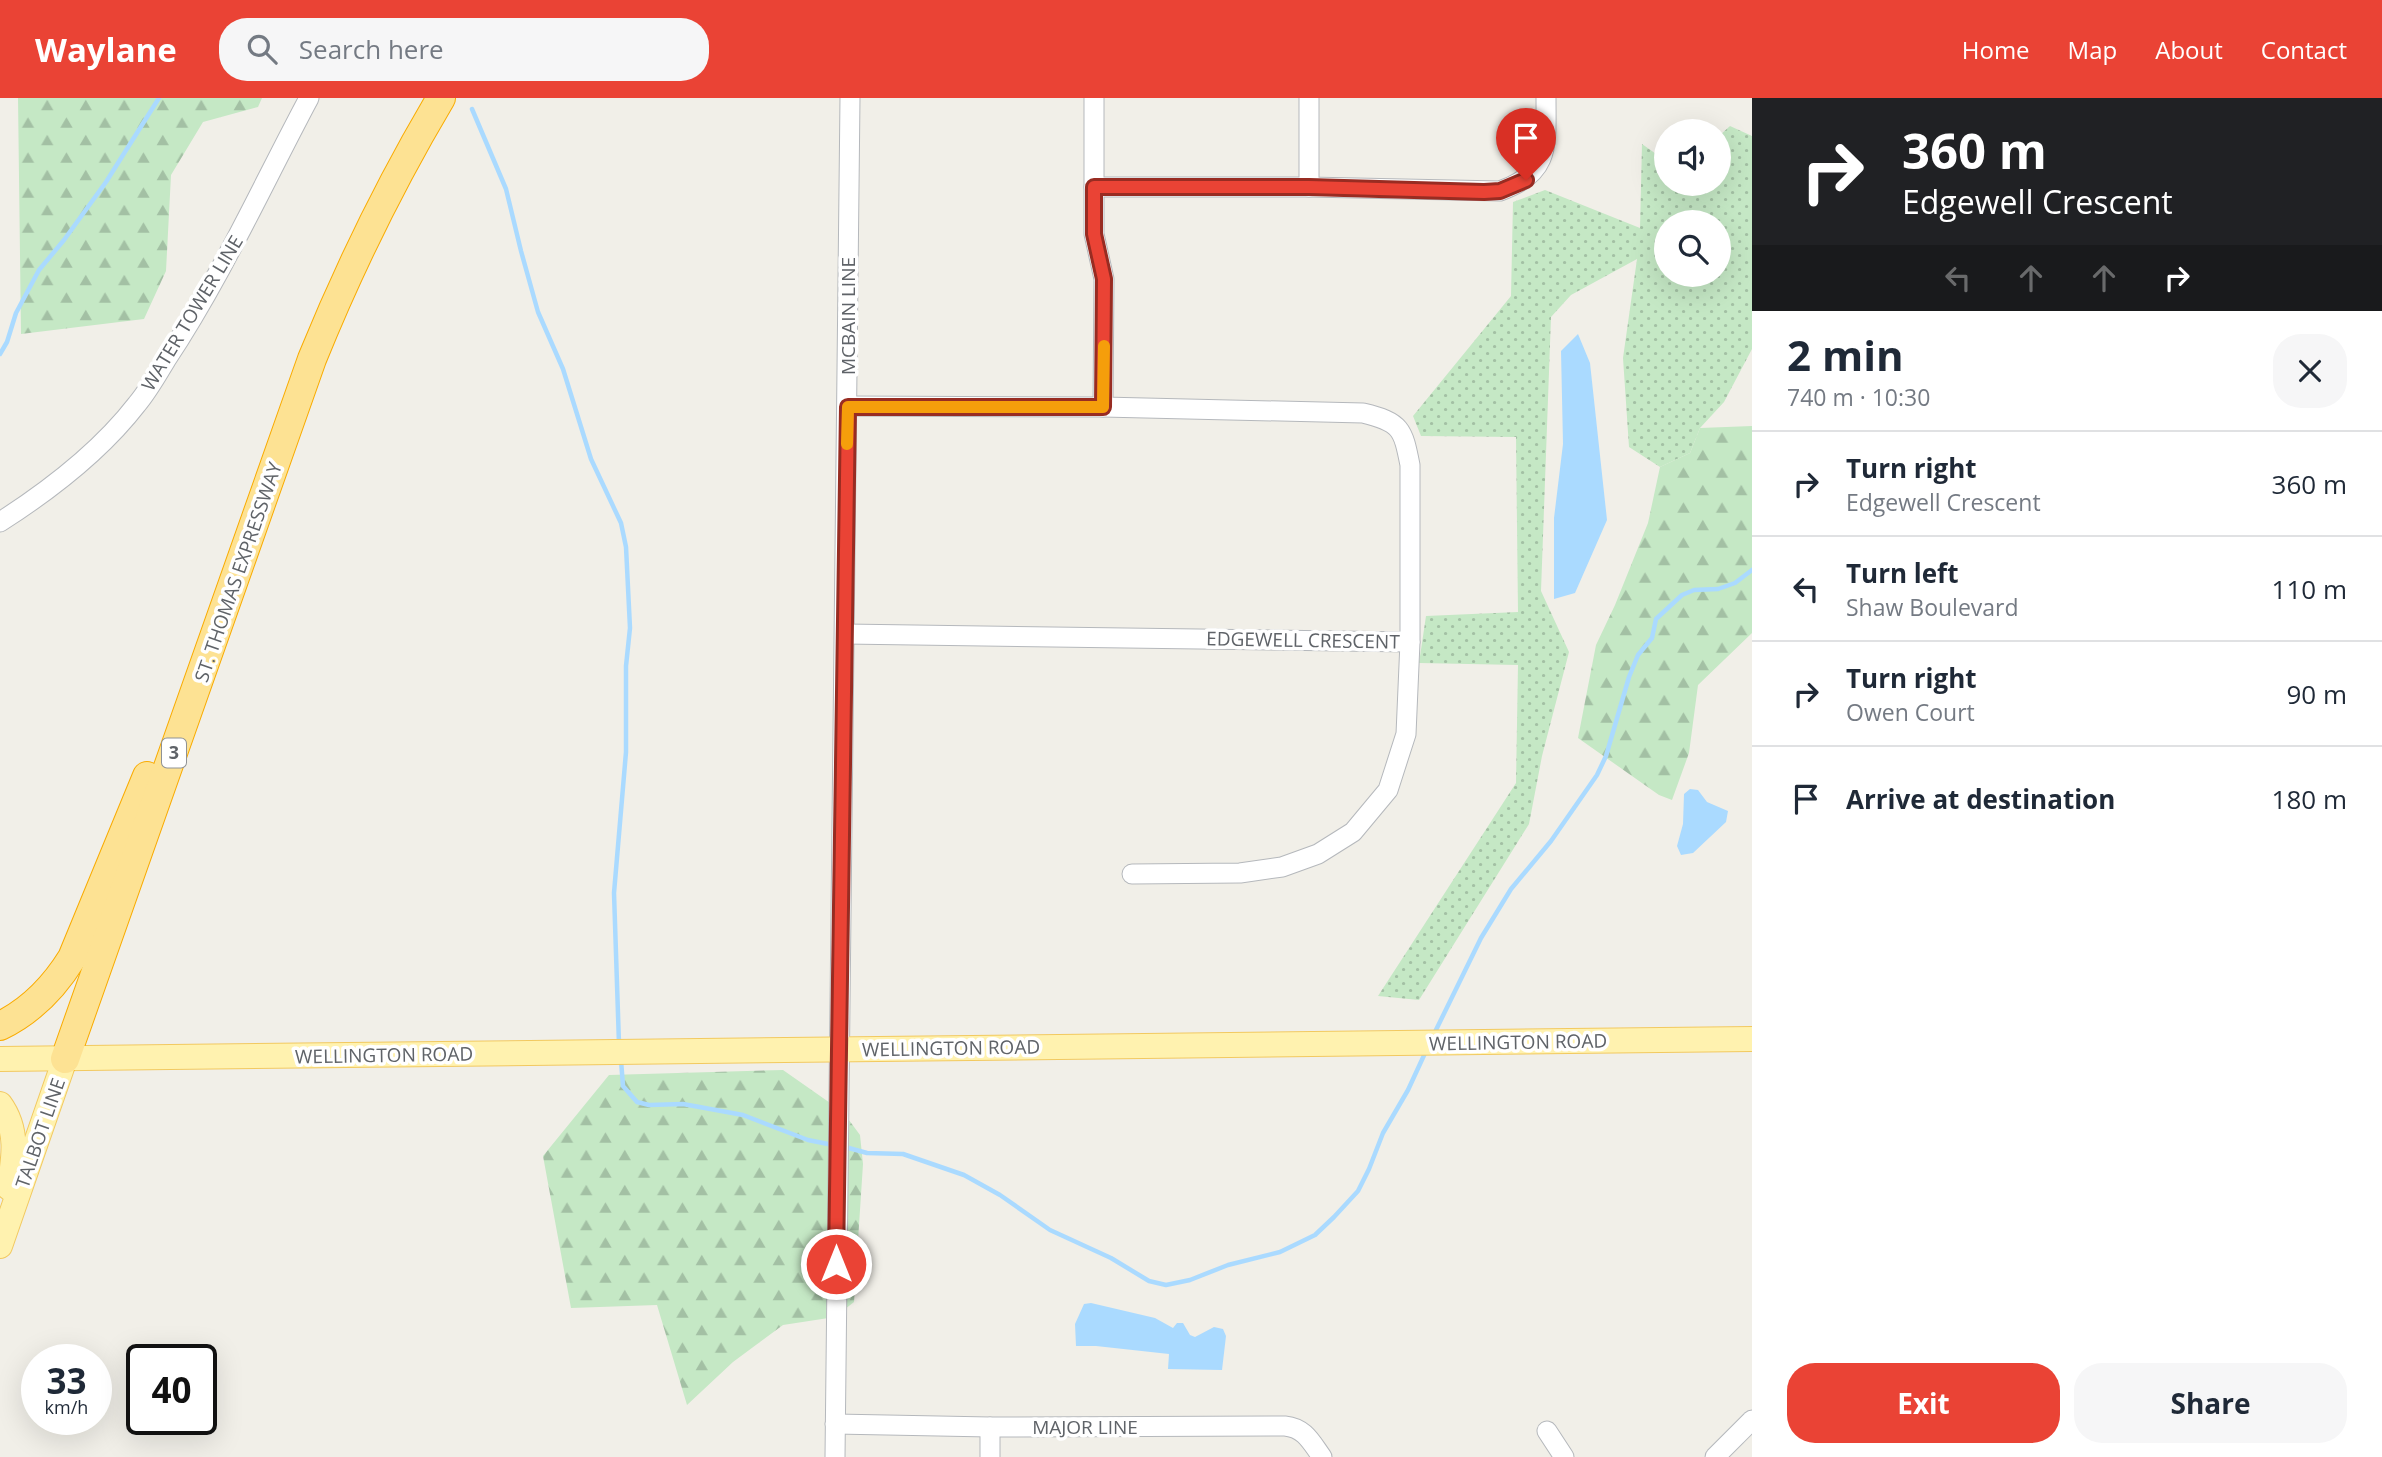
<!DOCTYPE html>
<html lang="en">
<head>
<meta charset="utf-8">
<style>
  :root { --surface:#fff; --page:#f6f6f7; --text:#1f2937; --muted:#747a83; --line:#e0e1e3; --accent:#ea4335 }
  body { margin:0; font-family:"Open Sans",sans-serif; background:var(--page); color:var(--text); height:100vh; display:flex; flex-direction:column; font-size:26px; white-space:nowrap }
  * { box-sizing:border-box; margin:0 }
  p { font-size:23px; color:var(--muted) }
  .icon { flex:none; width:38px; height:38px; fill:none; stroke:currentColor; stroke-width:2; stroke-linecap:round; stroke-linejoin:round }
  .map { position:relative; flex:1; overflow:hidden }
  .side { display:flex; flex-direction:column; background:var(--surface); width:630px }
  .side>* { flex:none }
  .banner { background:#202124; color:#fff; overflow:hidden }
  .buttons { position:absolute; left:1654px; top:21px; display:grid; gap:14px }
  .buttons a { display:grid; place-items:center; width:77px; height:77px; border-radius:50%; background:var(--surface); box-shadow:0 7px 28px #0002; font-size:35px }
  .speed { position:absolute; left:21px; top:1246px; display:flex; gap:14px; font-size:35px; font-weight:700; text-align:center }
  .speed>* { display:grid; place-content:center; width:91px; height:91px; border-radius:50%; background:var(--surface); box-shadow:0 7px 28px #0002; line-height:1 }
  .speed small { font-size:18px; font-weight:400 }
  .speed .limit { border:4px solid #111; border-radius:10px; background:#fff; color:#111 }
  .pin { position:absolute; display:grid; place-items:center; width:60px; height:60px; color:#fff; margin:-72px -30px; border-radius:50% 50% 50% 0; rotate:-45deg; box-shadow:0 0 7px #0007 }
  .pin .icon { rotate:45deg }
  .me { position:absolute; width:77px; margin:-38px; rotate:0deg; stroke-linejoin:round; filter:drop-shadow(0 0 5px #0008) }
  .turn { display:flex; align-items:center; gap:24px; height:147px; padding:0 35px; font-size:32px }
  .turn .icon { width:91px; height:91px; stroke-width:2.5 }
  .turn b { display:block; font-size:49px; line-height:60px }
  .lanes { display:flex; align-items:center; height:66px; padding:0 35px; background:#0003; justify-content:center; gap:35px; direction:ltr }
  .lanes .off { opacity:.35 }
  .round { display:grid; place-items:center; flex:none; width:74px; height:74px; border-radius:28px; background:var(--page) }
  .headline { display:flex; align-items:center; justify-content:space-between; height:119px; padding:0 35px }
  h1 { font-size:42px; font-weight:700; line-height:52px }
  .cta { display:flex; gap:14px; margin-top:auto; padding:14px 35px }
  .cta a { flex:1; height:80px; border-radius:28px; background:var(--accent); color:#fff; font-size:28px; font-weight:700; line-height:80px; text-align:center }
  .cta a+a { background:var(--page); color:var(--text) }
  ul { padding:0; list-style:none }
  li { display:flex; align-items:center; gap:21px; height:105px; padding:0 35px; border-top:2px solid var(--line) }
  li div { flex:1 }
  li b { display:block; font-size:26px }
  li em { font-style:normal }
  header { display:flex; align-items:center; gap:42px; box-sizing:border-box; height:98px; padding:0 35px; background:var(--accent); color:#fff }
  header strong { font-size:33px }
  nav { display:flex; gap:38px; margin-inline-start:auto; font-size:24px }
  .search { width:490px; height:63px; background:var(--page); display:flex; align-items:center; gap:18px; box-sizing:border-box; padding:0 24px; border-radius:28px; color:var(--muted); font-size:26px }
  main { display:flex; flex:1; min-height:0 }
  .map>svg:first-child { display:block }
  .grass { fill:url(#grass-dots); fill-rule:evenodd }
  .forest { fill:url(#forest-firs) }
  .water { fill:#aadaff }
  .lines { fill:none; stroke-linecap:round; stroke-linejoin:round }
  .stream { stroke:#aadaff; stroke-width:4.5 }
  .minor-casing { stroke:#b5b8bc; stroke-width:21 }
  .major-casing { stroke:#f2c960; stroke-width:26 }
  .highway-casing { stroke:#f9ab00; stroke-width:30 }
  .minor { stroke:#fff; stroke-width:19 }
  .major { stroke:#fff2af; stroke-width:24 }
  .highway { stroke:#fde293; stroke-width:28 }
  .route-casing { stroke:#982c22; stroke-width:18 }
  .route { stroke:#ea4335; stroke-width:12 }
  .slow { stroke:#f59e0b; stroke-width:12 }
  .labels { text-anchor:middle; stroke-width:7; stroke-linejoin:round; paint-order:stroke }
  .shield { fill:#fff; stroke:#8f9295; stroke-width:2 }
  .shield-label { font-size:18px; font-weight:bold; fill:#5f6368 }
  .street-label { font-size:19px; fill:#5f6368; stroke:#fff }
</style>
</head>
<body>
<header>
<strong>Waylane</strong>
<div class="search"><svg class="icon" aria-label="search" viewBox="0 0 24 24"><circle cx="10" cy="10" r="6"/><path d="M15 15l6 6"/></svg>Search here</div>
<nav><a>Home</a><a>Map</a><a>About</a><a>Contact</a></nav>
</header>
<main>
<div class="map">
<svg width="1752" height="1359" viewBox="0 0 1752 1359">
  <defs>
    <pattern id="grass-dots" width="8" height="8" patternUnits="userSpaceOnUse" patternTransform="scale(1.75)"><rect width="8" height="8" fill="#c5e8c5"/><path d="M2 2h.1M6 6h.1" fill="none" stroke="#a3c0a4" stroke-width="1.8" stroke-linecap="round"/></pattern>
    <pattern id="forest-firs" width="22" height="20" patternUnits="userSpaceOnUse" patternTransform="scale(1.75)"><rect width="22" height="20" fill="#c5e8c5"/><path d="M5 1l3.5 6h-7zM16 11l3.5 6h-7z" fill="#a3c0a4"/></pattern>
  </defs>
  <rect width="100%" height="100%" fill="#f1efe8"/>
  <path class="grass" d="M 1730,28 L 1752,38 L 1752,251 L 1724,304 L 1700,330 L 1690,355 L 1660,369 L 1629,349 L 1623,260 L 1637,161 L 1571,197 L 1551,219 L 1541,493 L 1569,554 L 1542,658 L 1529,726 L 1419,902 L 1378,898 L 1516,685 L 1518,567 L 1419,565 L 1426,518 L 1518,514 L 1516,339 L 1421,338 L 1413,318 L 1511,198 L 1513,104 L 1545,92 L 1640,130 L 1642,46 L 1666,63 L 1666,86 L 1718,86 L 1719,38 ZM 1666,124 L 1718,124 L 1718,177 L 1666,177 Z"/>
  <g class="forest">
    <polygon points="18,0 262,0 258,9 203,24 171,77 166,173 144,221 21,236"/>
    <polygon points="1752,328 1752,535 1698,587 1689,655 1672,702 1659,697 1578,640 1596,547 1615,507 1648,425 1660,369 1690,355 1700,330"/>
    <polygon points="783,972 843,1014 860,1037 863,1066 854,1204 835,1219 783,1227 733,1264 687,1307 657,1207 571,1210 543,1058 609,977"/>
  </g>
  <g class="water">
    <polygon points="1578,236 1590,265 1607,422 1575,495 1554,501 1554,420 1563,346 1561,253"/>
    <polygon points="1690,691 1698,692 1707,704 1728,713 1726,724 1693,755 1681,757 1677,748 1683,726 1684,696"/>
    <polygon points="1091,1205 1155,1220 1173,1230 1177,1225 1183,1225 1190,1237 1195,1239 1214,1229 1223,1231 1226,1238 1222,1272 1168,1271 1169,1256 1096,1248 1076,1248 1075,1226 1084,1206"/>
  </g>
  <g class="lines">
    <g class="stream">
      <polyline points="472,11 506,91 521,153 538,214 563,271 591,361 621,425 626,449 630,530 626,568 626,654 614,795 619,946"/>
      <polyline points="0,256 7,244 16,215 39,172 64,142 106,84 159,0"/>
      <polyline points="1434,936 1481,840 1511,791 1551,743 1597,677 1606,658 1629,579 1638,557 1652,540 1656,521 1682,497 1694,492 1718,491 1735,485 1752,472"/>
      <polyline points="621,962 623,988 637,1004 649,1007 683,1006 743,1017 808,1042 833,1047"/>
      <polyline points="845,1049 867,1055 903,1056 964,1077 1000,1097 1050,1132 1111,1160 1149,1183 1166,1187 1190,1182 1228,1167 1280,1154 1315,1137 1334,1119 1358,1093 1369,1071 1383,1035 1408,992 1426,953"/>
    </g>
    <defs>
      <g id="minor">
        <polyline points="1094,0 1094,136 1104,181 1103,309"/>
        <path d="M 1094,89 L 1309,89 L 1500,93 C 1551,75 1546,47 1546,0"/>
        <polyline points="1309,89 1309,0"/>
        <path d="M 0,424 C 50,392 100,354 137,306 C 148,293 157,277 166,262 C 221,179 262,88 309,0"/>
        <path d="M 845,536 L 1410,544 L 1410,367 C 1403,331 1401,324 1363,315 L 1103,309 L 848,308"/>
        <polyline points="1132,776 1240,775 1282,769 1318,756 1353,734 1388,692 1406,636 1410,544"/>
        <path d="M 835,1326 L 990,1329 L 1285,1328 C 1305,1330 1311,1344 1322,1359"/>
        <polyline points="1547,1333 1564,1359"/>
        <polyline points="835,1359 850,0"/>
        <polyline points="990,1359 990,1329"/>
        <polyline points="1715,1359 1752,1322"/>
      </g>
      <g id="major">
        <polyline points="0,961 1752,941"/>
        <path d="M 0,1006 C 19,1032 14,1060 9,1090"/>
        <polyline points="0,1148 65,961"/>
      </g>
      <g id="highway">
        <path d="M 0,928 C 31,913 54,889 72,860 L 147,678"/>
        <path d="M 65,961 L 312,261 C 349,170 391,84 441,0"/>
      </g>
    </defs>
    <use href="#minor" class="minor-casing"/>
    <use href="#major" class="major-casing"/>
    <use href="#highway" class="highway-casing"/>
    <use href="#minor" class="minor"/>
    <use href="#major" class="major"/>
    <use href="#highway" class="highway"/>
  </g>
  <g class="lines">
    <defs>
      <polyline id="route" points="836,1166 848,309 1103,309 1104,181 1094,136 1094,89 1309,89 1484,94 1500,93 1526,82"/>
    </defs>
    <use href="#route" class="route-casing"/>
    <use href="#route" class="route"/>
    <polyline class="slow" points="847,346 848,309 1103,309 1104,248"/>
  </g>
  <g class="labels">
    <rect class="shield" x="162" y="640.5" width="24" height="29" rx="5"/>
    <g class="shield-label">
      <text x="174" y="661">3</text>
    </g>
    <g class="street-label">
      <text transform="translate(192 215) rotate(-59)" y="7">WATER TOWER LINE</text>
      <text transform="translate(848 218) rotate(-90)" y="7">MCBAIN LINE</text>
      <text transform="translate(238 474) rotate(-71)" y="7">ST. THOMAS EXPRESSWAY</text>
      <text transform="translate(1303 542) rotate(1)" y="7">EDGEWELL CRESCENT</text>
      <text transform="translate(1518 944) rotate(-1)" y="7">WELLINGTON ROAD</text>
      <text transform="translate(951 950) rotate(-1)" y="7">WELLINGTON ROAD</text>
      <text transform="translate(384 957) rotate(-1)" y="7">WELLINGTON ROAD</text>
      <text transform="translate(40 1035) rotate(-71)" y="7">TALBOT LINE</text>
      <text x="1085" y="1336">MAJOR LINE</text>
    </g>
  </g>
</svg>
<div class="buttons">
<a><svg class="icon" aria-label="sound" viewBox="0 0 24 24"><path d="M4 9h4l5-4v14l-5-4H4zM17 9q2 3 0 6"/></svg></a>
<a><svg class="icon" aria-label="search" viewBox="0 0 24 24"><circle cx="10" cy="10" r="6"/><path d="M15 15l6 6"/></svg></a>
</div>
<div class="speed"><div>33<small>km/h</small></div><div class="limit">40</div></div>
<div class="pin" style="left:1526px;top:82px;background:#d93025"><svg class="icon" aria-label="arrive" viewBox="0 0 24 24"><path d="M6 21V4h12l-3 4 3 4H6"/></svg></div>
<svg class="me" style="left:836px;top:1166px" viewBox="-20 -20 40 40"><circle r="17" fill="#ea4335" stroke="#fff" stroke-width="3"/><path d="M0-11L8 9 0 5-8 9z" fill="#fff"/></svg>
</div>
<section class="side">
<div class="banner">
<div class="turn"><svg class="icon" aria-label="right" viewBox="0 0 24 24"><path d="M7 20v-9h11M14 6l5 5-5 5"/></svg><div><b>360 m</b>Edgewell Crescent</div></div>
<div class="lanes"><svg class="icon off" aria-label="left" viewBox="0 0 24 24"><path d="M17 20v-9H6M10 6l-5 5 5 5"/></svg><svg class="icon off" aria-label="ahead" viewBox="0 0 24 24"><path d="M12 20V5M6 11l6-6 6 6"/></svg><svg class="icon off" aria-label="ahead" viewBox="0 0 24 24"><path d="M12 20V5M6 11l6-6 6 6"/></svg><svg class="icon" aria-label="right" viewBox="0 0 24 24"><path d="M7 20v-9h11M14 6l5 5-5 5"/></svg></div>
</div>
<div class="headline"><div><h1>2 min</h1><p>740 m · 10:30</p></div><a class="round"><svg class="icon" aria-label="close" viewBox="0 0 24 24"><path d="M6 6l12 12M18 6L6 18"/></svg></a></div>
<ul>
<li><svg class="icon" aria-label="right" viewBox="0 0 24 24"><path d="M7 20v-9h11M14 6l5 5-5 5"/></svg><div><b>Turn right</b><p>Edgewell Crescent</p></div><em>360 m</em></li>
<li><svg class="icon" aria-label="left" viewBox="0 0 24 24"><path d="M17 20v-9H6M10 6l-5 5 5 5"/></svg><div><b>Turn left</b><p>Shaw Boulevard</p></div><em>110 m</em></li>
<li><svg class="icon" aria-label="right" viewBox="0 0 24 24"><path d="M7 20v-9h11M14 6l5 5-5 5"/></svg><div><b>Turn right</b><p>Owen Court</p></div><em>90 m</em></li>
<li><svg class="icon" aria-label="arrive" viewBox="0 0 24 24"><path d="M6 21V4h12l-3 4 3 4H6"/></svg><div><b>Arrive at destination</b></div><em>180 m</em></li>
</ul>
<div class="cta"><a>Exit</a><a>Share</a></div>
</section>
</main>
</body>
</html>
